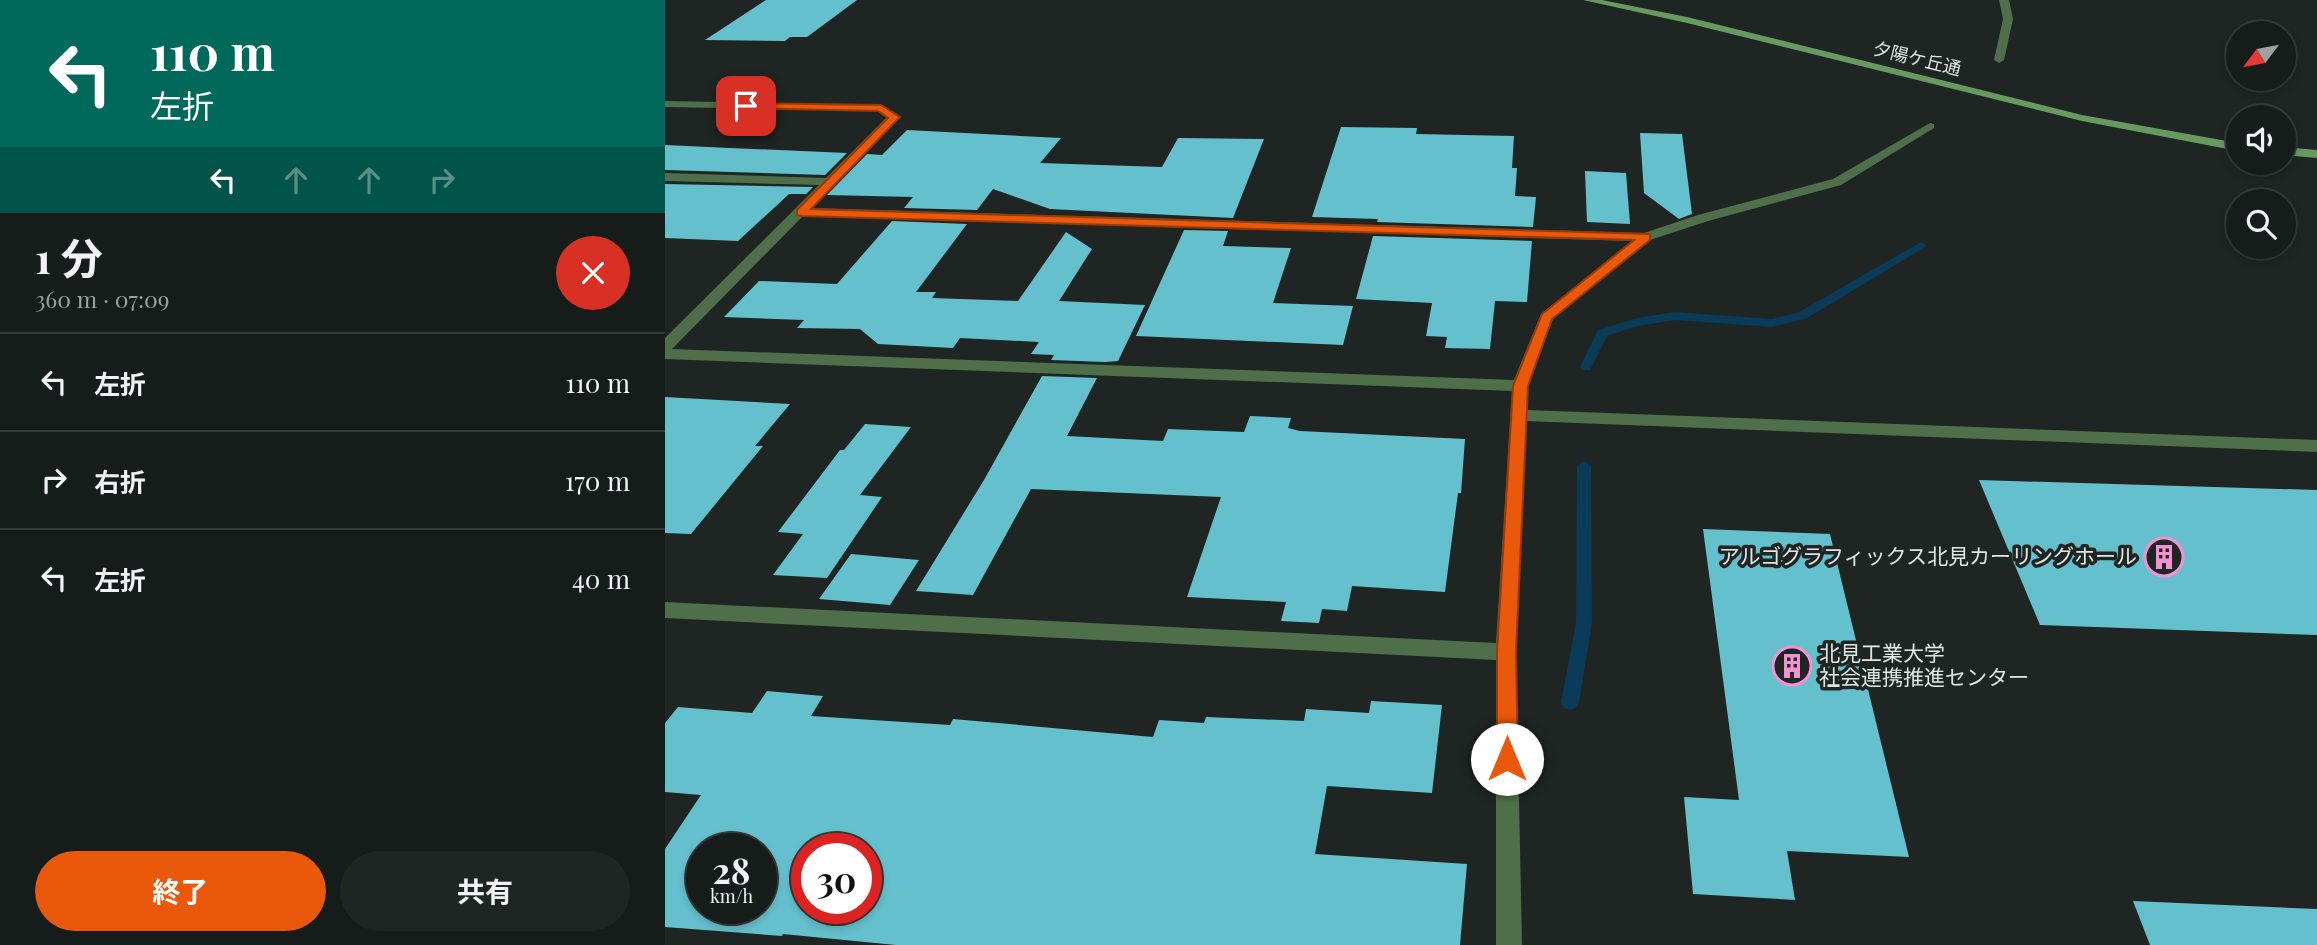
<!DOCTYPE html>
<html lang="ja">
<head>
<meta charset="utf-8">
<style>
  :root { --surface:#161c1a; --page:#1f2523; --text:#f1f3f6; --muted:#9ea1a2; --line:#353a39; --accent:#ea580c }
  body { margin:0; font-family:"Playfair Display","Noto Sans JP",serif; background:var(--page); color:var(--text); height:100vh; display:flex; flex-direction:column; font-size:26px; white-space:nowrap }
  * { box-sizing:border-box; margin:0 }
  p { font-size:23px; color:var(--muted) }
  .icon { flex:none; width:38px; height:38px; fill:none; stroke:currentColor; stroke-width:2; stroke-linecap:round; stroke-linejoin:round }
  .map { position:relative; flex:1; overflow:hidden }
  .panel { display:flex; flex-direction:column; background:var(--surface); width:665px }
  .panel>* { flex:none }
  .banner { background:#00695c; color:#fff; overflow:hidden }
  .needle { width:46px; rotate:238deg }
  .controls { position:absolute; left:1561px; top:21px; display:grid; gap:14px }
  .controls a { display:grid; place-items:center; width:70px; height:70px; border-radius:50%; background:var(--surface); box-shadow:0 4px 10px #0003,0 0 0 2px var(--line); font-size:35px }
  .speed { position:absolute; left:21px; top:833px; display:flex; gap:14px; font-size:35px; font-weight:700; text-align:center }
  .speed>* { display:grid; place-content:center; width:91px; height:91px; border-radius:50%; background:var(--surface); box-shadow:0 4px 10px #0003,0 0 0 2px var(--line); line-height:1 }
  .speed small { font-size:18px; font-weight:400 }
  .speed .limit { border:10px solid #d22; background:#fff; color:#111 }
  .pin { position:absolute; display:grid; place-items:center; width:60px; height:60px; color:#fff; margin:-30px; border-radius:14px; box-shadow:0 4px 10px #0006 }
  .me { position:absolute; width:77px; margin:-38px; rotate:0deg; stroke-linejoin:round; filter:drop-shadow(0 0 5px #0008) }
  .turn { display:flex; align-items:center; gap:24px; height:147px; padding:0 35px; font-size:32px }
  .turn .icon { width:91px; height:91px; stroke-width:2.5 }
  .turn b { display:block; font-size:49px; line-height:60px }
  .lanes { display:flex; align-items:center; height:66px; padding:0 35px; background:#0003; justify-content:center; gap:35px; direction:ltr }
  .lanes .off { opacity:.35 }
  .round { display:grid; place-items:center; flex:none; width:74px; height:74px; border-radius:37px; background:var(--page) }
  .head { display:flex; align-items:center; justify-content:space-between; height:119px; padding:0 35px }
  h1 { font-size:42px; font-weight:700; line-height:52px }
  .action { display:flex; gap:14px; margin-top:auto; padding:14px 35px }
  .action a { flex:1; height:80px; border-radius:42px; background:var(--accent); color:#fff; font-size:28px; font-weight:700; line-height:80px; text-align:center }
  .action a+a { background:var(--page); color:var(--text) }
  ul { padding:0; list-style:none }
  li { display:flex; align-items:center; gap:21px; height:98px; padding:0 35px; border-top:2px solid var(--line) }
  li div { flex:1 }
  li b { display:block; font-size:26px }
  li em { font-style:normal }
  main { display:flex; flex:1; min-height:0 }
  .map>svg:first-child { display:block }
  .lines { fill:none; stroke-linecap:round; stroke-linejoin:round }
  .stream { fill:#0a3b58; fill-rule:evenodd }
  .building { fill:#65c0cd; fill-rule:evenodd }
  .street { fill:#4f6f4b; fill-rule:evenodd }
  .secondary { fill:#679a5f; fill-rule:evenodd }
  .route { fill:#ea580c; stroke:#983908; stroke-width:2 }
  .labels { text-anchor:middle; stroke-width:7; stroke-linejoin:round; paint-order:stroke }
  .far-street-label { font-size:18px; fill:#e1e6e4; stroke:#1e2523 }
  .poi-label { font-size:21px; fill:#e1e6e4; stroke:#1e2523; text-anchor:end }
</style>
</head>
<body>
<main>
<section class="panel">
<div class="banner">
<div class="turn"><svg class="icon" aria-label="left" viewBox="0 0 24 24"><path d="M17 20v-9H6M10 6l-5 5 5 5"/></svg><div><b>110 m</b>左折</div></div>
<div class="lanes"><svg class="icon" aria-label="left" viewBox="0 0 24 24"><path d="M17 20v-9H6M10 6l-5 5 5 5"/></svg><svg class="icon off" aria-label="ahead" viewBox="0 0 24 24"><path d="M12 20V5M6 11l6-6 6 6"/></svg><svg class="icon off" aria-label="ahead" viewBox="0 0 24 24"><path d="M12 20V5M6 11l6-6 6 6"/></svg><svg class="icon off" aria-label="right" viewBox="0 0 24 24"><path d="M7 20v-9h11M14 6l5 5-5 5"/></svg></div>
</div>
<div class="head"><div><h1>1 分</h1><p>360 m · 07:09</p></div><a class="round" style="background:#d93025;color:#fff"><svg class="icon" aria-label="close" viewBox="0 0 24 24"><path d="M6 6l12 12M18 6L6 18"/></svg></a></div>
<ul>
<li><svg class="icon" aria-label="left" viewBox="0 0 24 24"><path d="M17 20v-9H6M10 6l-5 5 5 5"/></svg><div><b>左折</b></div><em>110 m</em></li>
<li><svg class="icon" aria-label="right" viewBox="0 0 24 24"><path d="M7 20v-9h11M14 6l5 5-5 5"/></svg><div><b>右折</b></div><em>170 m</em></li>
<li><svg class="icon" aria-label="left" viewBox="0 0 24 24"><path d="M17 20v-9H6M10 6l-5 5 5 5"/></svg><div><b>左折</b></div><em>40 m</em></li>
</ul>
<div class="action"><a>終了</a><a>共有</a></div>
</section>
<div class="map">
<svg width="1652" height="945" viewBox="0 0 1652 945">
  <rect width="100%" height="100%" fill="#1e2523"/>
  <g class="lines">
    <g class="stream">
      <polygon points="1256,242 1261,245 1260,247 1142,318 1107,327 1010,320 973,326 942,336 925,370 917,370 915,367 933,330 972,318 1010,312 1107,319 1134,312"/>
      <polygon points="919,461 926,466 927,623 914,702 911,708 905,710 899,708 896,702 911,623 912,466"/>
    </g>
  </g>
  <g class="building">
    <polygon points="101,0 192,0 142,37 125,37 120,41 40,40"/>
    <polygon points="676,127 752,128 751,134 849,136 847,168 852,168 850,196 871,197 868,227 712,222 713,219 647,217"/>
    <polygon points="242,130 396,138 375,163 497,167 513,138 599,139 568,218 385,209 328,189 312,210 239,208 248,197 162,195 202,154 217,155"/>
    <polygon points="975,133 1017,134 1027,214 1014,219 979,193"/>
    <polygon points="0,145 65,148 182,153 160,175 0,170"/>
    <polygon points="920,171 961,173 965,224 922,222"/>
    <polygon points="0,184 148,187 141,194 124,194 73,241 0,238"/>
    <polygon points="227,221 302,224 251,292 271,292 267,298 353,301 401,232 427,249 394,301 480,305 453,361 440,362 386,360 389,355 366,354 374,342 295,338 288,348 213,344 195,329 132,328 139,320 59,317 94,281 172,284"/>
    <polygon points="519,230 563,231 558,246 626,248 608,303 688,306 678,345 471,336"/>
    <polygon points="708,236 867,241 862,302 830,301 825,349 780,348 782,337 761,336 767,303 691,299"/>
    <polygon points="377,376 432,378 402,436 498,441 503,429 579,432 585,416 626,418 623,428 635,431 800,439 796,493 793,493 780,592 687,586 682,611 657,609 654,623 616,621 621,602 522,597 556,497 366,489 308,595 251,591 319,480"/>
    <polygon points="0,397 125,404 90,446 98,446 26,534 0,533"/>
    <polygon points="200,424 246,427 195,495 217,497 162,578 108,575 138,534 113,532 175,450 179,450"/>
    <polygon points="1314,480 1652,490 1652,635 1375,625"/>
    <polygon points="1038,529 1165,534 1244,857 1122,851 1130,900 1028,894 1019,797 1074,800"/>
    <polygon points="186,554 254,560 225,605 154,599"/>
    <path d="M 102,691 L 158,696 L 146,716 L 285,725 L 288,719 L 488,737 L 494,720 L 539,723 L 541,717 L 639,721 L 641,709 L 704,713 L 706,701 L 777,705 L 767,793 L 662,786 L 650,854 L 802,864 L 795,945 L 231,945 L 118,934 L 117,936 L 0,927 L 0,849 L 36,795 L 0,792 L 0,723 L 13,707 L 87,713 ZM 37,849 L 96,849 L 96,908 L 37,908 ZM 142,849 L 201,849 L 201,908 L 142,908 Z"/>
    <polygon points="1468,901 1652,909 1652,945 1485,945"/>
  </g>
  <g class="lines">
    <g class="street">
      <polygon points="1334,0 1344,0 1348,19 1339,60 1334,63 1329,60 1338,19"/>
      <path d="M 0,101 L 216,105 L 233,115 L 233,119 L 145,208 L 979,233 L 1033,215 L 1168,179 L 1265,123 L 1269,124 L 1269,128 L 1176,185 L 1043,221 L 985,240 L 888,319 L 863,386 L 862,410 L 1652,440 L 1652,452 L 861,421 L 851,652 L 857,945 L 831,945 L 831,660 L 0,618 L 0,602 L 831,643 L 847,391 L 0,359 L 0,338 L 154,185 L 0,181 L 0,173 L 161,178 L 222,117 L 213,111 L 0,107 ZM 138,216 L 967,241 L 876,314 L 849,380 L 7,349 Z"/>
    </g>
    <g class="secondary">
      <polygon points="918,0 937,0 1022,17 1417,115 1573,143 1573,151 1417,121 1022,23"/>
      <polygon points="1619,147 1652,150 1652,158 1619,155"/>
    </g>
  </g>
  <polygon class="route" points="81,103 216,105 235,117 146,209 985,234 985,240 887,319 863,386 851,652 853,759 850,766 842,769 835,766 832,759 832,652 848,386 877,314 969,240 136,216 132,215 132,210 223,118 213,111 77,108 76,106"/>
  <defs>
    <symbol id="building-ring" viewBox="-11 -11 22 22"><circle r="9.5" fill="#1e2523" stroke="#f491d3" stroke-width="1.5"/><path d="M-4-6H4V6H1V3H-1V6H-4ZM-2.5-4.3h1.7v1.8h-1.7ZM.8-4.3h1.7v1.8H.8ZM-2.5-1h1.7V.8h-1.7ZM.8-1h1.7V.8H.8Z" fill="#f491d3"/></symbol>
  </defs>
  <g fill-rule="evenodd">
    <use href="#building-ring" x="1477" y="535" width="44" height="44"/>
    <use href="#building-ring" x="1105" y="644" width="44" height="44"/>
  </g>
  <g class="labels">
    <g class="far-street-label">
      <text transform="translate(1252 59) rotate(14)" y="6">夕陽ケ丘通</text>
    </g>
    <g class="poi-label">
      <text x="1472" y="564">アルゴグラフィックス北見カーリングホール</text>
      <text x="1154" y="661" text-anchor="start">北見工業大学<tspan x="1154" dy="24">社会連携推進センター</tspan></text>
    </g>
  </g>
</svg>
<div class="controls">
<a><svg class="needle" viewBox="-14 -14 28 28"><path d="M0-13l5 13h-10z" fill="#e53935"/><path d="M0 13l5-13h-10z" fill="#9ea1a2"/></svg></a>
<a><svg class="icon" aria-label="sound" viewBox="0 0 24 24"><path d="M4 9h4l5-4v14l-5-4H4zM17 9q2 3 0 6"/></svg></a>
<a><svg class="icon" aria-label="search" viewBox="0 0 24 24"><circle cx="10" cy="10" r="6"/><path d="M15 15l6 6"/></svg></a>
</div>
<div class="speed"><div>28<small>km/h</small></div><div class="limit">30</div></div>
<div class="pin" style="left:81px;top:106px;background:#d93025"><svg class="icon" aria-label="arrive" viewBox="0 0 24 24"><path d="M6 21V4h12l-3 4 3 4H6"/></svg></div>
<svg class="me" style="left:842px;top:759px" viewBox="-20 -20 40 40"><circle r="19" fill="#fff"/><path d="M0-13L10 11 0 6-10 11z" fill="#ea580c"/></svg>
</div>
</main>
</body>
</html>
